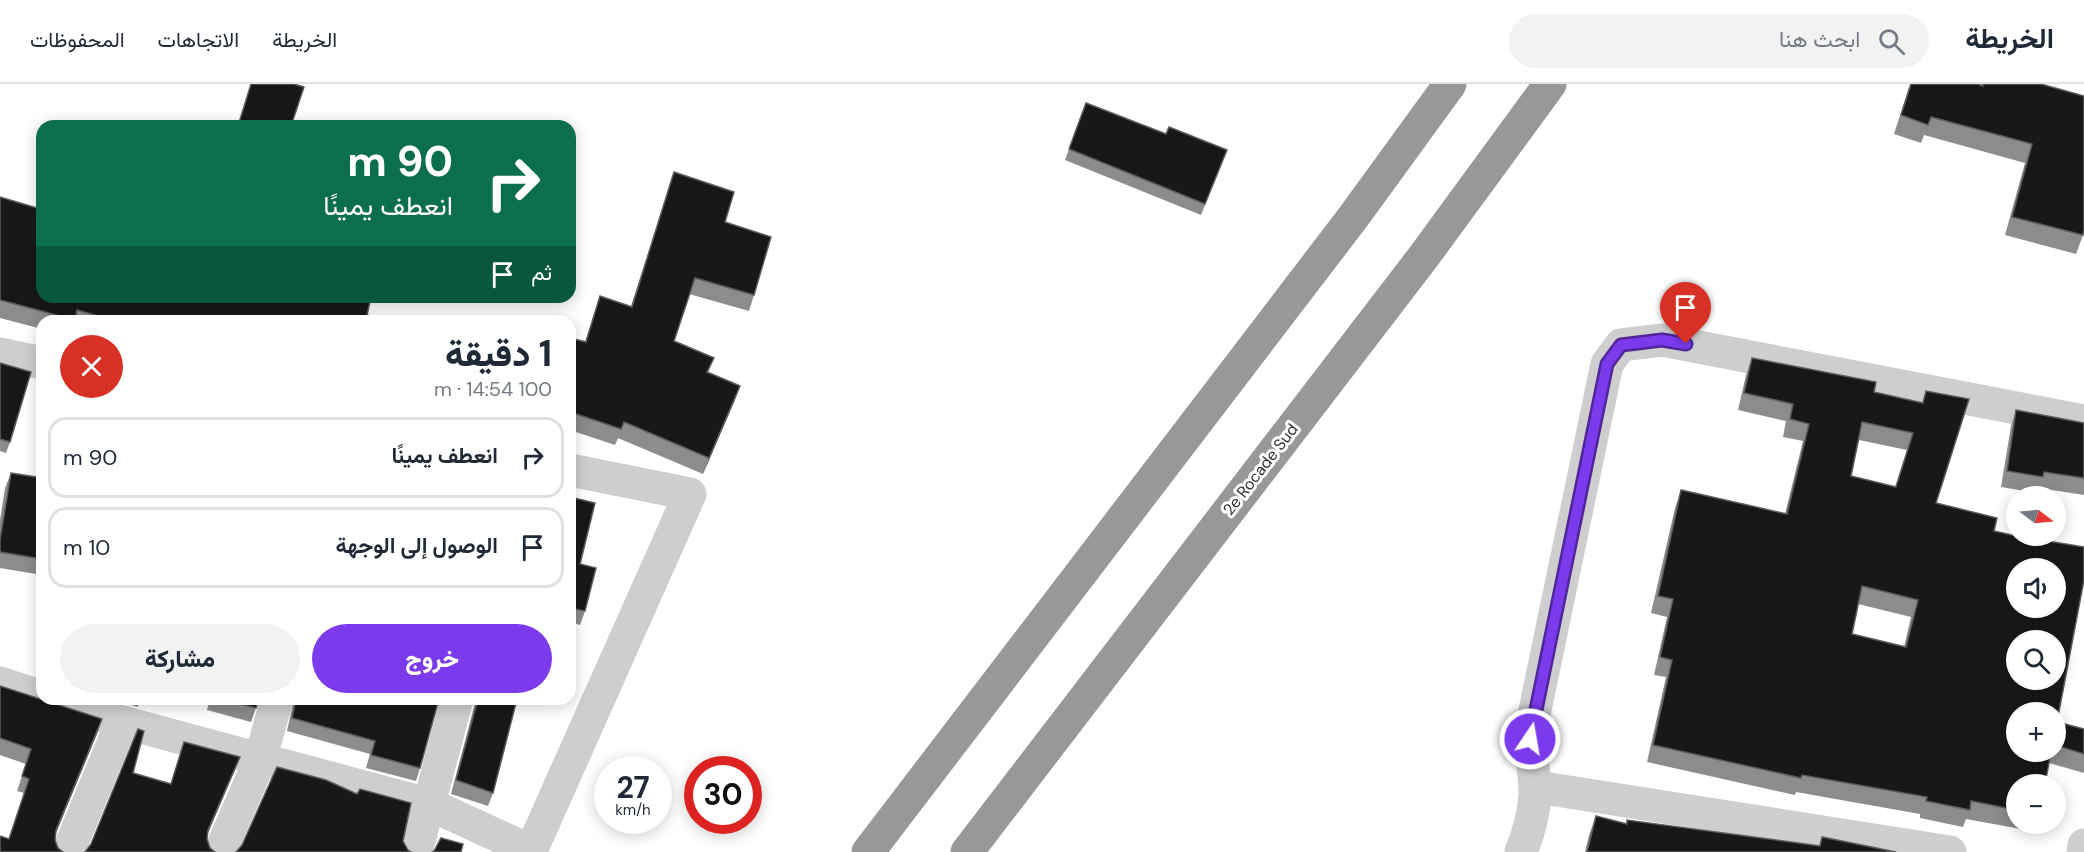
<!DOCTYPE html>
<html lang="ar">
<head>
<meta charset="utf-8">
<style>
  :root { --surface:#fff; --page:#f2f2f3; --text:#1f2937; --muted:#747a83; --line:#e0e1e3; --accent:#7c3aed }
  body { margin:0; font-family:"DM Sans",Vazirmatn,sans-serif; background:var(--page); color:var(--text); direction:rtl; height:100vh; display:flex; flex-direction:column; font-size:22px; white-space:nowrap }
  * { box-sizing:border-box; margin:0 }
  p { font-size:20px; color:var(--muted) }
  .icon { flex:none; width:33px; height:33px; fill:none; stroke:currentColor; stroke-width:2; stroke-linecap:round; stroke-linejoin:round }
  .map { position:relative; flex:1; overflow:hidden; direction:ltr }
  .details { position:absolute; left:36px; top:231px; width:540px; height:390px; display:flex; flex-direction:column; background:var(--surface); border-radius:18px; box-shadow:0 3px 15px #0003; direction:rtl }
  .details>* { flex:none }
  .hud { position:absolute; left:36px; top:36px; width:540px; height:183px; border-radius:18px; box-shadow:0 3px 15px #0003; direction:rtl; background:#0b6e4f; color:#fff; overflow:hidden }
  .needle { width:39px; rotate:106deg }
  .tools { position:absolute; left:2006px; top:402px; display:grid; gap:12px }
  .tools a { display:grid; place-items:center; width:60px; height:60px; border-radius:50%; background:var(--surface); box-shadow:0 3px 15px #0003; font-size:30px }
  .speed { position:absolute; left:594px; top:672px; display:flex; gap:12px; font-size:30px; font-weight:700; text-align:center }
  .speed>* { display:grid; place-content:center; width:78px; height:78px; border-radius:50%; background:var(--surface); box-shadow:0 3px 15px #0003; line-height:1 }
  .speed small { font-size:15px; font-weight:400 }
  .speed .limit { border:9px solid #d22; background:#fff; color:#111 }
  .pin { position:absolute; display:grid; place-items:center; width:51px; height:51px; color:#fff; margin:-62px -26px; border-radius:50% 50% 50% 0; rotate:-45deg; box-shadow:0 0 6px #0007 }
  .pin .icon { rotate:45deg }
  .me { position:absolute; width:66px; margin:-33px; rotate:12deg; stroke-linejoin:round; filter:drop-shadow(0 0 4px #0008) }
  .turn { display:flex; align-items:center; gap:21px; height:126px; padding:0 24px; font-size:27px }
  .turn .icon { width:78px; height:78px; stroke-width:2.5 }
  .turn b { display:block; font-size:42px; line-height:51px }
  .then { display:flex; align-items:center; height:57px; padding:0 24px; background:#0003; gap:12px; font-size:22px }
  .round { display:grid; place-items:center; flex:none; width:63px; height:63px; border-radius:32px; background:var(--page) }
  .overview { display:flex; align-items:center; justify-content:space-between; height:102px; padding:0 24px }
  h1 { font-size:36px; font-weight:800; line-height:45px }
  .button { display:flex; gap:12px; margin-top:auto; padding:12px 24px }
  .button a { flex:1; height:69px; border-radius:36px; background:var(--accent); color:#fff; font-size:24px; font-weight:800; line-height:69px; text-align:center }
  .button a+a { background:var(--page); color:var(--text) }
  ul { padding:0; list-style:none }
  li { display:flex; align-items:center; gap:18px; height:81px; margin:0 12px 9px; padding:0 12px; border:3px solid var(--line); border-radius:18px }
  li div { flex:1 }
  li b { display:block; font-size:22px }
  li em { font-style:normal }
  header { display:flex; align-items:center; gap:36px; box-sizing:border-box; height:84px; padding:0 30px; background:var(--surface); border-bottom:2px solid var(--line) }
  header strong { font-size:28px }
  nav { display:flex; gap:33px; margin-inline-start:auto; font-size:21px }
  .search { width:420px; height:54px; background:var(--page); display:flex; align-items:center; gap:15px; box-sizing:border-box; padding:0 21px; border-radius:33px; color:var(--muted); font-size:22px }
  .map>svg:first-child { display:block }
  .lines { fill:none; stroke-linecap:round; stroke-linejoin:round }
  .minor { stroke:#cecece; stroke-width:33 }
  .highway { stroke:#989898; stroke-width:33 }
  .wall { fill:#8c8c8c; fill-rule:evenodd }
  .shaded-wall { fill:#5d5d5d }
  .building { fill:#181818; stroke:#5d5d5d; stroke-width:1.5; fill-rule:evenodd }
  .route-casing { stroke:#51269a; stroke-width:15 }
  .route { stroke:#7c3aed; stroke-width:10 }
  .labels { text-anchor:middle; stroke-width:6; stroke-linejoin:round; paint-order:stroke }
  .street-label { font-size:16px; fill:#313131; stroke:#fff }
</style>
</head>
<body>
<header>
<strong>الخريطة</strong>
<div class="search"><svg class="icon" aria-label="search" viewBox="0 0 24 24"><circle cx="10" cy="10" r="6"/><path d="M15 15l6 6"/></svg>ابحث هنا</div>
<nav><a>الخريطة</a><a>الاتجاهات</a><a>المحفوظات</a></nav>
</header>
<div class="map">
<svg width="2084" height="768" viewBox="0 0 2084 768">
  <rect width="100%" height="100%" fill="#fff"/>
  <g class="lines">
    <g class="minor">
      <polyline points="0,270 42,279"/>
      <polyline points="0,599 42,613"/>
      <polyline points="49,615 122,638 431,721 531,767 690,410 570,386"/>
      <polyline points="1537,703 1950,768"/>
      <polyline points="68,768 122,638"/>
      <polyline points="220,768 260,676 277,615"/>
      <polyline points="416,768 457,615"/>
      <path d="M 1521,768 C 1539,723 1537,702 1529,655 L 1607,280 L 1621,261 L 1662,256 L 2084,337"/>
      <polyline points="2083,768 2084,761"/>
    </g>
    <g class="highway">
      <polyline points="868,768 1354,132 1450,0"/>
      <polyline points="967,768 1424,172 1550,0"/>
    </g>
  </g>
  <g class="wall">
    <polygon points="1910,0 1978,0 1981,1 1982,0 2041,0 2083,151 2076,170 2005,151 2025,79 1924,51 1921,59 1894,50"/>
    <polygon points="1086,19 1166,50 1227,66 1201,131 1065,76"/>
    <polygon points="674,88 725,138 754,211 749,227 689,210 674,257 714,274 708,289 740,302 734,318 703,390 618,354 615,361 570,346 570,254 585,258 600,212 631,222"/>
    <polygon points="42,110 42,213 367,231 391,237 42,237 42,245 0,234 0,113 38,124"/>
    <path d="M 1752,274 L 1876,298 L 1874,308 L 1922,319 L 1926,307 L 1969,315 L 1936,419 L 1997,434 L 1994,447 L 2016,452 L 2084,463 L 2084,496 L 2057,638 L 2084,645 L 2084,689 L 2049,679 L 2044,700 L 2016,700 L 2016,740 L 2024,740 L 2021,745 L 1966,735 L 1963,743 L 1920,734 L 1920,730 L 1796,708 L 1795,711 L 1647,678 L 1666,593 L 1654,591 L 1667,533 L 1651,529 L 1675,424 L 1681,406 L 1785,430 L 1803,357 L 1783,353 L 1786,337 L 1738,326 L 1746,291 ZM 1859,356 L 1907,366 L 1895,403 L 1851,392 ZM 2016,484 L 2055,484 L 2055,524 L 2016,524 ZM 1858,520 L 1911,533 L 1904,563 L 1852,550 ZM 2016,556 L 2055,556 L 2055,596 L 2016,596 ZM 2016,628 L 2055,628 L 2055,668 L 2016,668 Z"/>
    <polygon points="0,279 10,358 6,369 0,367"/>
    <polygon points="2016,326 2084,339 2084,411 2039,404 2037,409 2001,403 2011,342"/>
    <polygon points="11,389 42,394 42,491 0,484 0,436 5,404"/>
    <polygon points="570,413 580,480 585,527 580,541 570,538"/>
    <polygon points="0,602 102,635 56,749 24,709 17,707 26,680 0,671"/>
    <polygon points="112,615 140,615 138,623"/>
    <polygon points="210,615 259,615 251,638 207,626"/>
    <polygon points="294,615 439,615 420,684 416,697 366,684 370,670 287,647"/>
    <polygon points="475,615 517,615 493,709 488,722 451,710 475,619"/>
    <polygon points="1596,732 1626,740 1627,736 1819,762 1822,753 1896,768 1585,768 1589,751"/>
  </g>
  <g class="shaded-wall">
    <polygon points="740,302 734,318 703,390 709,374"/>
    <polygon points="102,635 97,650 51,761 56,746"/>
    <polygon points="240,673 234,688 203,761 208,746"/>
  </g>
  <g class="building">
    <polygon points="251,0 294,0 304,3 291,42 238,42"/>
    <polygon points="1911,0 1978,0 1983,2 1983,0 2041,0 2084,12 2084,147 2083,151 2012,133 2032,60 1931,33 1928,41 1901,31"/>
    <polygon points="1086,19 1166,50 1169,43 1227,66 1205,120 1069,65"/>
    <polygon points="674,88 734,108 725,138 771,153 754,211 695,194 674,257 714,274 707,288 740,302 709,374 624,338 621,345 570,328 570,254 586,258 600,212 632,223"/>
    <polygon points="0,113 40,125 42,116 42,213 371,213 367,231 391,237 117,237 77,226 75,236 0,216"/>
    <polygon points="447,232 466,237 446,237"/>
    <path d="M 1752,274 L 1876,298 L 1874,308 L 1923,319 L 1926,307 L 1969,315 L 1936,419 L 1997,434 L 1994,447 L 2016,452 L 2084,463 L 2084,496 L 2057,638 L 2084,645 L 2084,670 L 2055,661 L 2055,628 L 2016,628 L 2016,668 L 2051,668 L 2046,695 L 2035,693 L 2033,700 L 2016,700 L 2016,726 L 1971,717 L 1970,726 L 1926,717 L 1927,713 L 1802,691 L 1801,694 L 1653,661 L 1672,576 L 1660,573 L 1673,515 L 1658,512 L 1681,406 L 1787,430 L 1809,340 L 1790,335 L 1793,320 L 1744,309 ZM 1862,338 L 1913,349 L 1896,403 L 1851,392 ZM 2016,484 L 2055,484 L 2055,524 L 2016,524 ZM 1862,502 L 1918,516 L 1906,563 L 1852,550 ZM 2016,556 L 2055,556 L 2055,596 L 2016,596 Z"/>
    <polygon points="0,279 31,288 10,358 0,355"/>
    <polygon points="2016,326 2084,339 2084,394 2044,388 2043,393 2007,387"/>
    <polygon points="11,389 42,394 42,475 0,468 0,456"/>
    <polygon points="570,413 595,419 580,480 596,484 585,527 570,524"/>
    <polygon points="0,602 102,635 56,746 55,756 58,764 63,768 0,768 0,752 9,755 29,695 22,692 31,665 0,654"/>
    <polygon points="222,615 259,615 256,624"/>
    <polygon points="296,615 439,615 420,684 371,671 375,657 292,634"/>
    <polygon points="478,615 517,615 493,709 456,696"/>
    <polygon points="138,645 144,647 133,689 171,700 184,658 240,673 208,746 207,755 210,764 215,768 85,768 91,760"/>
    <polygon points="277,683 326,696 357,710 360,705 411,719 403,757 408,766 411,768 236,768 242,761"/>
    <polygon points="1596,732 1627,740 1627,736 1820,762 1822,753 1896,768 1587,768"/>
    <polygon points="441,754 463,760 461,768 432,768 434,767"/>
  </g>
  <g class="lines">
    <defs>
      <polyline id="route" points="1530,655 1607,280 1621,261 1662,256 1686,260"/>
    </defs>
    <use href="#route" class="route-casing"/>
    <use href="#route" class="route"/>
  </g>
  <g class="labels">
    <g class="street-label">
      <text transform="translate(1260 385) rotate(-52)" y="6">2e Rocade Sud</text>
    </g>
  </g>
</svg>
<div class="tools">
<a><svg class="needle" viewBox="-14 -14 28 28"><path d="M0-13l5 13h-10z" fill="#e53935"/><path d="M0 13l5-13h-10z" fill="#747a83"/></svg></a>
<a><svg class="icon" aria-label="sound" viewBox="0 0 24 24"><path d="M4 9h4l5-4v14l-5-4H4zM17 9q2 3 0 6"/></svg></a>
<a><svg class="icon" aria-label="search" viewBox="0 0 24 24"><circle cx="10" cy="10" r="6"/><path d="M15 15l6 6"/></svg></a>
<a>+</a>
<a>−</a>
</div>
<div class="speed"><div>27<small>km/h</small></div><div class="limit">30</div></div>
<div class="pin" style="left:1686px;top:260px;background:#d93025"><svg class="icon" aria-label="arrive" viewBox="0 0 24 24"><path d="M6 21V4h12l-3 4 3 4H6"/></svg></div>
<svg class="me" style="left:1530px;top:655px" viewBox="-20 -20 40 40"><circle r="17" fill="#7c3aed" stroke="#fff" stroke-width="3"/><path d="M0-11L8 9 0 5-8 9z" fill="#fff"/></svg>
<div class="hud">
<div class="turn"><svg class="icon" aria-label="right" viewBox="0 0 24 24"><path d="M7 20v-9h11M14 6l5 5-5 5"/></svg><div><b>90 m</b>انعطف يمينًا</div></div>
<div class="then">ثم<svg class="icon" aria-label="arrive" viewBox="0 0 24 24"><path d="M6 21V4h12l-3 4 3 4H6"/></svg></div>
</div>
<section class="details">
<div class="overview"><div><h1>1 دقيقة</h1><p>100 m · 14:54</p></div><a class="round" style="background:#d93025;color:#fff"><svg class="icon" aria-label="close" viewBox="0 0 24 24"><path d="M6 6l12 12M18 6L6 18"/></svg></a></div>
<ul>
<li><svg class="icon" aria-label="right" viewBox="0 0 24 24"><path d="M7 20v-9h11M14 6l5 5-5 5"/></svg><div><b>انعطف يمينًا</b></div><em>90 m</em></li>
<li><svg class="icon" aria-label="arrive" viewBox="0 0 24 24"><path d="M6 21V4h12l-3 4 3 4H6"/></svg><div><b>الوصول إلى الوجهة</b></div><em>10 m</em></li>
</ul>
<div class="button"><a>خروج</a><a>مشاركة</a></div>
</section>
</div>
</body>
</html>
